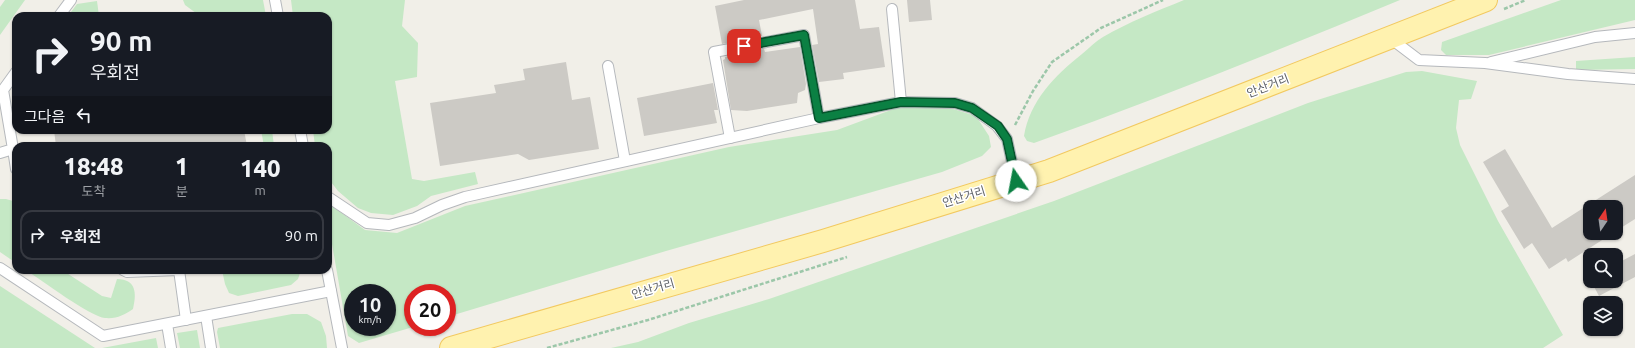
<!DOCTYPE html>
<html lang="ko">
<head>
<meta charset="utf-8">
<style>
  :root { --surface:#171b24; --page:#20242c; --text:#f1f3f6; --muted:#9ea1a6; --line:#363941 }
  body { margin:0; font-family:Ubuntu,"Noto Sans KR",sans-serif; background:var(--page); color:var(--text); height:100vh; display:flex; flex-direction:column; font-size:15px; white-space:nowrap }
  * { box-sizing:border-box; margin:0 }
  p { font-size:13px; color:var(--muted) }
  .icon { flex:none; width:22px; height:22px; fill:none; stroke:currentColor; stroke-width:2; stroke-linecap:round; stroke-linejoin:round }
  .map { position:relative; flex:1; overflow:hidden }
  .drawer { position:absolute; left:12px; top:142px; width:320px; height:132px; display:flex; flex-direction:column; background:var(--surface); border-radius:12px; box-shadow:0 1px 3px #0004 }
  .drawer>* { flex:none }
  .top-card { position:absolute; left:12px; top:12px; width:320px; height:122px; border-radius:12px; box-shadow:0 1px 3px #0004; background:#171b24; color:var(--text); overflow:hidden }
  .needle { width:26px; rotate:13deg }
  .tools { position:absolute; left:1583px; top:200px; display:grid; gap:8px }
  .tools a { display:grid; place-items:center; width:40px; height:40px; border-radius:8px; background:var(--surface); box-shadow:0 1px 3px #0004; font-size:20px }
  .speed { position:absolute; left:344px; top:284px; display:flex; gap:8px; font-size:20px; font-weight:700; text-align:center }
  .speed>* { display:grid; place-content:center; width:52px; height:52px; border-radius:50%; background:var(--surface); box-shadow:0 1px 3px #0004; line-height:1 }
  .speed small { font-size:10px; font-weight:400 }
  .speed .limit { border:6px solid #d22; background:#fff; color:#111 }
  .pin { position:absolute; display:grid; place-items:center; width:34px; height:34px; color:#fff; margin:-17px; border-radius:8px; box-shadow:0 2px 6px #0006 }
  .me { position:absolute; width:44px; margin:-22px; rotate:348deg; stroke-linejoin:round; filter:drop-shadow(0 0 3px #0008) }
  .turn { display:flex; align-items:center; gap:14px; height:84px; padding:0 12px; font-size:18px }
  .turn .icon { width:52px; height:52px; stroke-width:2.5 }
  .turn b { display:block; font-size:28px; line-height:34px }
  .then { display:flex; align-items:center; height:38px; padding:0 12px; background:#0003; gap:8px; font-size:15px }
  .eta { display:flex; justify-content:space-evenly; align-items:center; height:68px; text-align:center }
  .eta b { font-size:24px; font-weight:800; line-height:28px }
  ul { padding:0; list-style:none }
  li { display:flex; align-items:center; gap:12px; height:50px; margin:0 8px 6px; padding:0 4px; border:2px solid var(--line); border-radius:12px }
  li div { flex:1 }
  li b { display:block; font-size:15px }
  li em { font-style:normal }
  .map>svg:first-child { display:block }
  .green { fill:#c5e8c5; fill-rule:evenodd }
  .building { fill:#cccac5 }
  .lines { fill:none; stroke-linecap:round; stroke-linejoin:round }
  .service-casing { stroke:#b5b8bc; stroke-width:12 }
  .primary-casing { stroke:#f2c960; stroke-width:24 }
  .path { stroke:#9cc7a9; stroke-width:2.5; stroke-dasharray:4 2; stroke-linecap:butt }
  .service { stroke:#fff; stroke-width:10 }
  .primary { stroke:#fff2af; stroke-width:22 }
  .route-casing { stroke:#07532c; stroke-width:10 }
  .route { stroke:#0b8043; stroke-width:7 }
  .labels { text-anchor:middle; stroke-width:3; stroke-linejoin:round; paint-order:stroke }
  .street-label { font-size:12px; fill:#5f6368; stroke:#fff }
</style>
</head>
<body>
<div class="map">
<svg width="1635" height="348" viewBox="0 0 1635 348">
  <rect width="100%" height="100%" fill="#f1efe8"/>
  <g class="green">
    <polygon points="5,0 25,0 0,35 0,7"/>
    <polygon points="183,0 263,0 266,16 200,16 185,5"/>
    <polygon points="291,0 405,0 402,26 418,43 417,77 395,81 412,179 424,181 475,172 478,184 431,196 417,206 393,215 371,213 358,208 338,191 328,178 328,146 315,146 313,130 328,130 328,16 293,16"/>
    <path d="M 1184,0 L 1400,0 C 1279,50 1158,99 1034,143 L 1027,141 L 1024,136 C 1030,101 1054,76 1082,54 C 1089,48 1096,41 1103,37 C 1129,22 1157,11 1184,0 Z"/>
    <polygon points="1561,0 1635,0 1635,20 1489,55 1446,55 1441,50 1442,42"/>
    <polygon points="97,1 99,16 68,16 77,4"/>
    <polygon points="1635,57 1635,69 1576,70 1576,61"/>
    <polygon points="1422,71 1477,81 1471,99 1459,100 1456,128 1460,145 1498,221 1563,335 1543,348 611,348 638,342 689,323 769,299 1054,201 1308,103 1406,72"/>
    <path d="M 899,107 L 950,108 L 976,116 L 989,136 L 991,147 L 982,156 L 942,172 L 666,251 L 447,317 L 447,293 L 413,293 L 413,327 L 359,343 L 348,336 L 328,221 L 328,203 L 365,230 L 397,233 L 465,206 L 729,147 L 837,130 ZM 353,293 L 387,293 L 387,327 L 353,327 Z"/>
    <polygon points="261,130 272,130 274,146 264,146"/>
    <polygon points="0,199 6,199 13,201 16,208 16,263 0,252"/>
    <path d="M 26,270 L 62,270 L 102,296 L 111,298 L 117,279 C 136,279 137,293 133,309 C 124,315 117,319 105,318 C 91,317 41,280 26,270 Z"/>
    <polygon points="222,270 301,270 298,279 291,285 238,296 229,293 225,284"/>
    <polygon points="0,286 95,348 0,348"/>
    <polygon points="292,314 307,314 321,322 326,336 327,348 220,348 217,332 218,328"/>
    <polygon points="197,330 200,348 180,348 177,333"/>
    <polygon points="156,338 158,348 102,348"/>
  </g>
  <g class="building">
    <polygon points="744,0 855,0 860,29 879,27 885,67 843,73 844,79 819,82 812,45 818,44 813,9 759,20 762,36 722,44 715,6"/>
    <polygon points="907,0 930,0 932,20 909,22"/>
    <polygon points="800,47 806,84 805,90 798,93 797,103 747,111 731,110 723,60 725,59 725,57 764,49 765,52"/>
    <polygon points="566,62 572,100 590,97 599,149 529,160 518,154 440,166 430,103 496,93 494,85 525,80 523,69"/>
    <polygon points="713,83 718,110 714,110 717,123 644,136 637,98"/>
    <polygon points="54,130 244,130 247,146 56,146"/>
    <polygon points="1505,149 1552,228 1635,175 1635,219 1616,231 1616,207 1590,207 1590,233 1613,233 1568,262 1566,258 1549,269 1532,243 1524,249 1501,211 1509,206 1483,162"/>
    <polygon points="1635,254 1635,277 1599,296 1591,281 1616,281 1616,264"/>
  </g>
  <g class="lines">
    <defs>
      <g id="service">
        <polyline points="275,0 278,16"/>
        <polyline points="892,9 901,102"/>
        <polyline points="59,16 71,0"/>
        <polyline points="1390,38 1419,60 1485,63 1568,74 1635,79"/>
        <polyline points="1491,62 1595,37 1635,33"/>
        <polyline points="608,66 625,161"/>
        <polyline points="300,130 303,146"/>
        <polyline points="730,138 714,52 804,35 819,118"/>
        <polyline points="13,149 16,169"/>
        <polyline points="0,153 13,149 3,90 16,72"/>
        <polyline points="328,197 367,223 389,225 415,218 442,205 465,197 819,118 901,102 955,103 972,108 997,126 1007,139 1016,181"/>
        <polyline points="0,268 103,336 331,291"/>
        <polyline points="123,270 127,272 179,270 186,320"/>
        <polyline points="327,270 342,348"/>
        <polyline points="206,316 211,348"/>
        <polyline points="167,324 171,348"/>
      </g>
      <polyline id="primary" points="451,348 823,241 1049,171 1486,0"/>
    </defs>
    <use href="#service" class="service-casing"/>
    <use href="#primary" class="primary-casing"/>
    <g class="path">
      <polyline points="1504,9 1526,0"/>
      <polyline points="1015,125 1033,91 1052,62 1101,28 1163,0"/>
      <polyline points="547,348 648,320 847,257"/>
    </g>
    <use href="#service" class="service"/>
    <use href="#primary" class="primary"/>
  </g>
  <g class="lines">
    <defs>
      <polyline id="route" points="744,46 804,35 819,118 901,102 955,103 972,108 998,126 1007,139 1016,181"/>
    </defs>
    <use href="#route" class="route-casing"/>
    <use href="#route" class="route"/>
  </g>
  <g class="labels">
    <g class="street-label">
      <text transform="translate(1268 86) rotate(-21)" y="4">안산거리</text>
      <text transform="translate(964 197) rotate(-17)" y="4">안산거리</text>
      <text transform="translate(653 289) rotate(-16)" y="4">안산거리</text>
    </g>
  </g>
</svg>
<div class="tools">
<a><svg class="needle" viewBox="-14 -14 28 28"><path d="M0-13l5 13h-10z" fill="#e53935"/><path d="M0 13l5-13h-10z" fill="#9ea1a6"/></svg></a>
<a><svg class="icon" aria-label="search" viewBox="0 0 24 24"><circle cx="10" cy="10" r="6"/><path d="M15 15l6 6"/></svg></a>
<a><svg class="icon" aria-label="layers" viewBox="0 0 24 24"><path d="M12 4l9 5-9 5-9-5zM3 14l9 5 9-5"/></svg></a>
</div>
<div class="speed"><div>10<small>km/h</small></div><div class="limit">20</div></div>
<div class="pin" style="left:744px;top:46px;background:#d93025"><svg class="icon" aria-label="arrive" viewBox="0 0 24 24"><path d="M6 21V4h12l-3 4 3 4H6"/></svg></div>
<svg class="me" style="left:1016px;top:181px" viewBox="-20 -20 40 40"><circle r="19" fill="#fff"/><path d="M0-13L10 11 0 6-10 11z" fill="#0b8043"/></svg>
<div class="top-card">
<div class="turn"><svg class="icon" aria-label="right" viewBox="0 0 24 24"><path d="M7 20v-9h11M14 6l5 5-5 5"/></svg><div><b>90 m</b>우회전</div></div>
<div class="then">그다음<svg class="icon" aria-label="left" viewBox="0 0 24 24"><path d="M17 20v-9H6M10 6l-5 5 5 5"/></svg></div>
</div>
<section class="drawer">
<div class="eta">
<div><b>18:48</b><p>도착</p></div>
<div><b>1</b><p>분</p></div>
<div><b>140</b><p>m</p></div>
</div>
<ul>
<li><svg class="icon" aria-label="right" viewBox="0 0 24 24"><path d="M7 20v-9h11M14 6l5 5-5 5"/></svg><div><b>우회전</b></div><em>90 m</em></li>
</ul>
</section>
</div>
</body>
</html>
